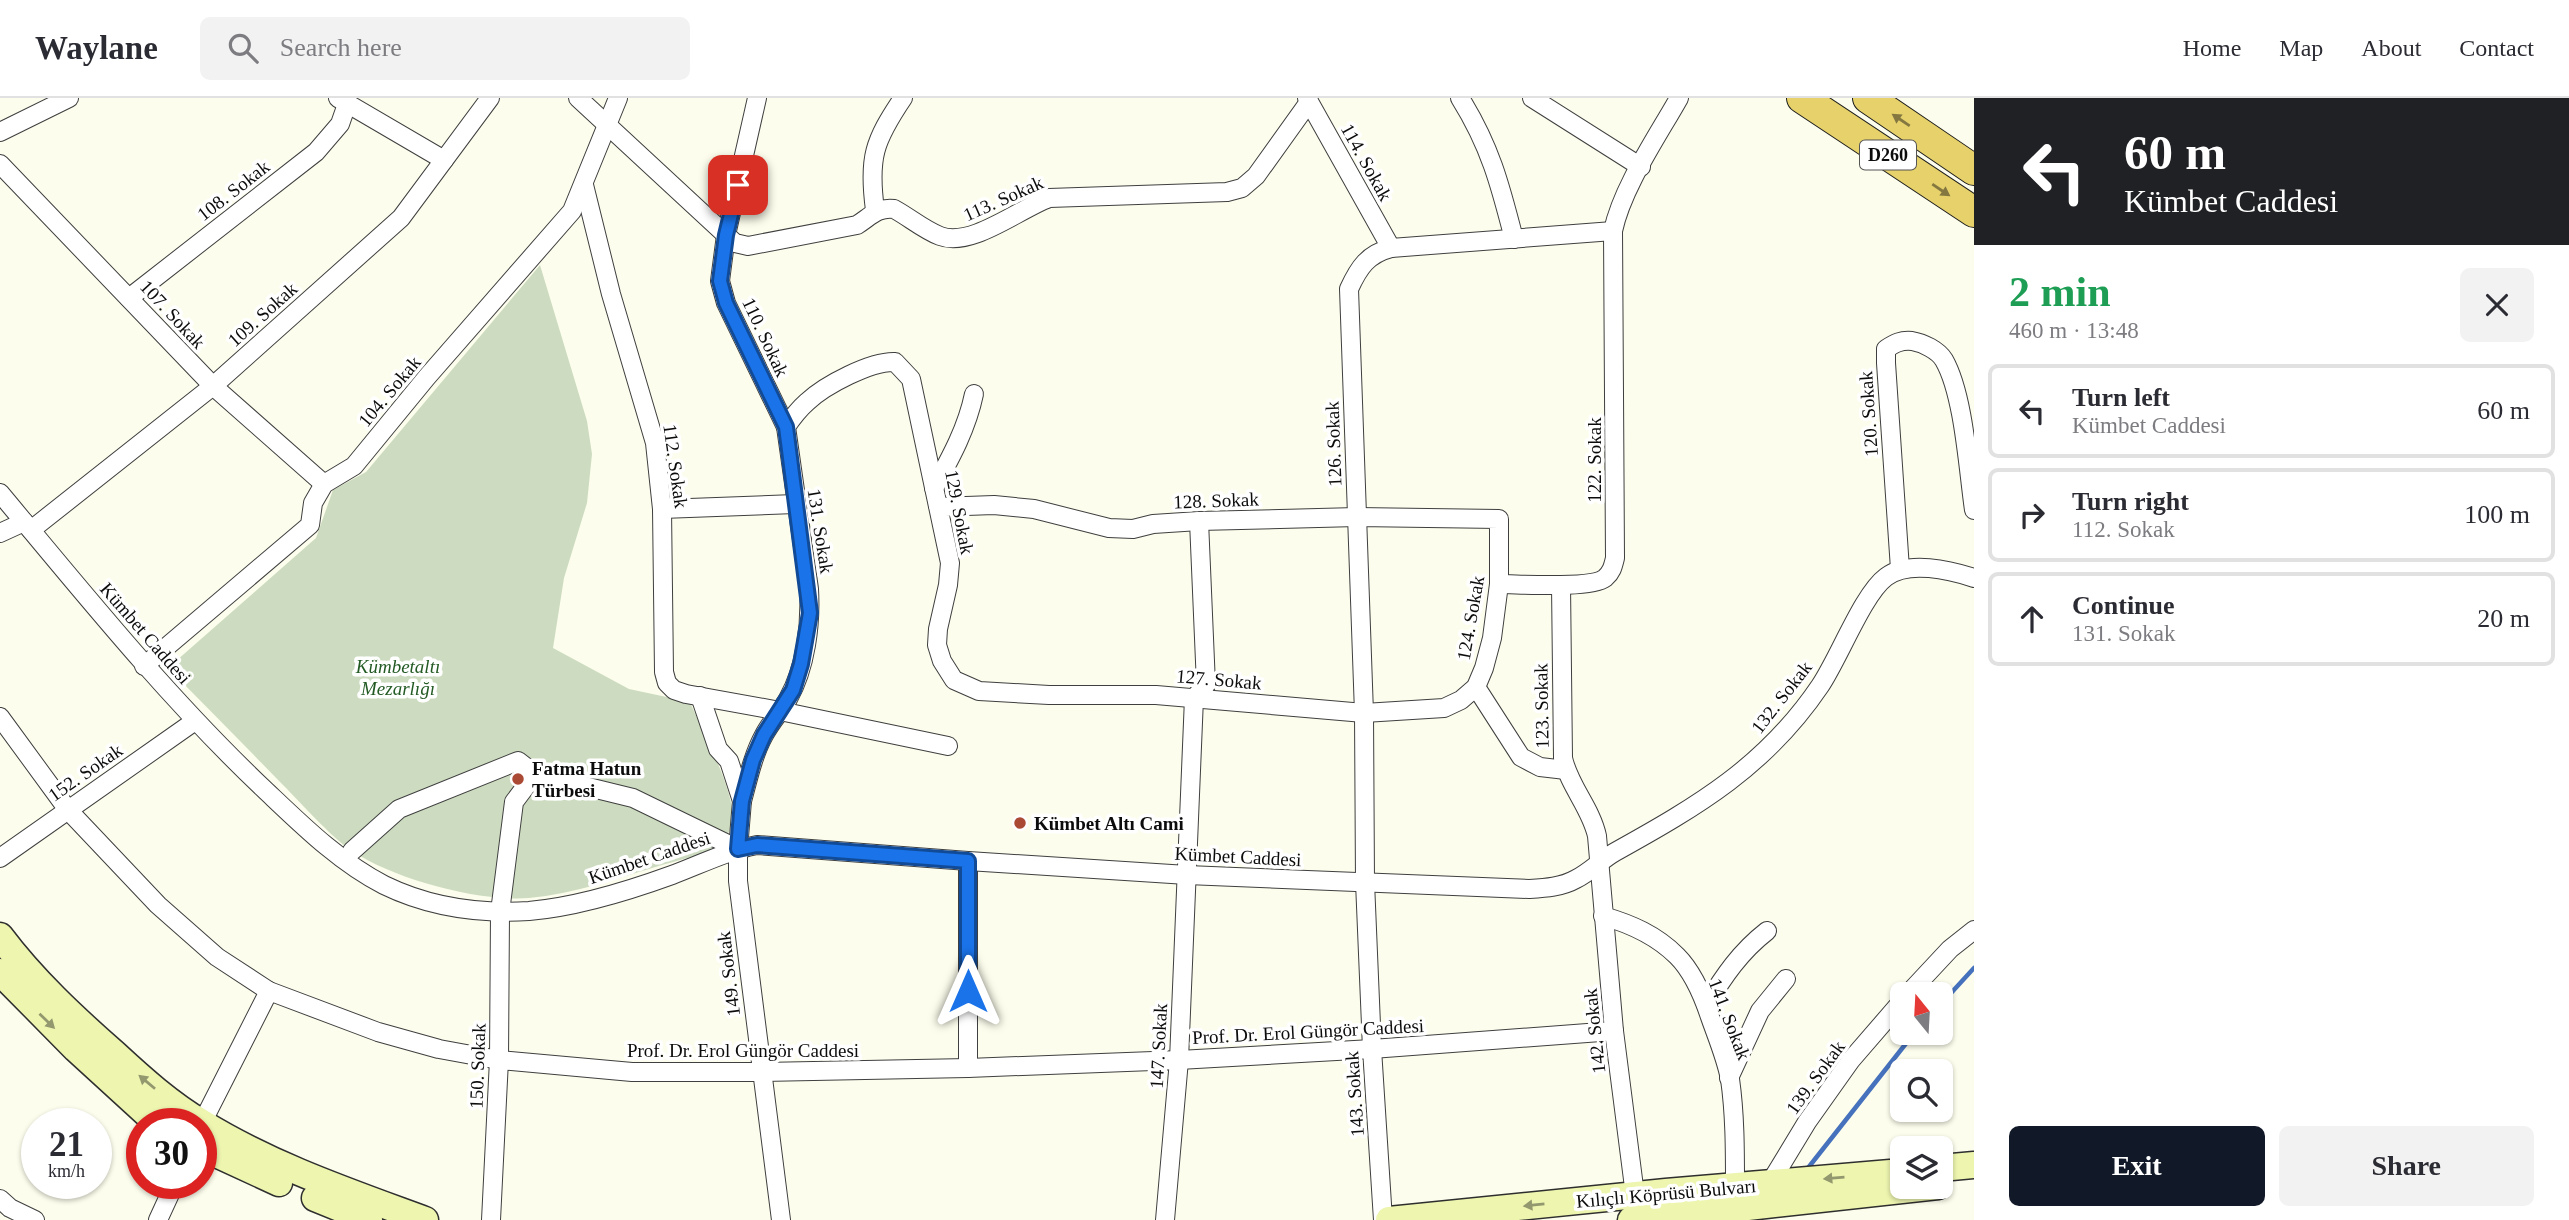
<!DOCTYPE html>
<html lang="en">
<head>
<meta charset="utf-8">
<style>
  :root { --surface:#fff; --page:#f2f2f3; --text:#2b2b33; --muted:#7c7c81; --line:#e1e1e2; --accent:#111827 }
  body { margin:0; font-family:"Times New Roman",serif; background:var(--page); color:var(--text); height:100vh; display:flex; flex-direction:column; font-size:26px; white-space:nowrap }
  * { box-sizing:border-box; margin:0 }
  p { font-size:23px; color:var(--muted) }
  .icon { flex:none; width:38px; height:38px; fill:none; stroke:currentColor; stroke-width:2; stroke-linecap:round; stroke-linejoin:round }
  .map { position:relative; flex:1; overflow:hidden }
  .sheet { display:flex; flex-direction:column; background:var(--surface); width:595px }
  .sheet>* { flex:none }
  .banner { background:#202124; color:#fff; overflow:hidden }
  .needle { width:46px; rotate:342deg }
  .controls { position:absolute; left:1890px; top:884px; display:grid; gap:14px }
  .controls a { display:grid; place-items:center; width:63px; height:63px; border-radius:10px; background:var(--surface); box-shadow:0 2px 5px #0004; font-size:35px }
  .speed { position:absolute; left:21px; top:1010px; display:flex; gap:14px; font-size:35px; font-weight:700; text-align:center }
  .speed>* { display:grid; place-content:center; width:91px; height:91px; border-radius:50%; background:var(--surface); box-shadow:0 2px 5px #0004; line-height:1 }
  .speed small { font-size:18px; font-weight:400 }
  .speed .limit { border:10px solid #d22; background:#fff; color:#111 }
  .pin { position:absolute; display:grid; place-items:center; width:60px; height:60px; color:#fff; margin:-30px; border-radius:14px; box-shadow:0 4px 10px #0006 }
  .me { position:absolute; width:77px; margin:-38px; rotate:0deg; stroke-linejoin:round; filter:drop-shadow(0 0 5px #0008) }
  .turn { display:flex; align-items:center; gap:24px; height:147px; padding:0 35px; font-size:32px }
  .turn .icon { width:91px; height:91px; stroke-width:2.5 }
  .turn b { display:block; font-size:49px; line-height:60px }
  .round { display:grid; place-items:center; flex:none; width:74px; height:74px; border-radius:10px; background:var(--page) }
  .headline { display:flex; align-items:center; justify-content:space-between; height:119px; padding:0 35px }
  h1 { font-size:42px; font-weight:800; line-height:52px; color:#1e9e55 }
  .primary-button { display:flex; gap:14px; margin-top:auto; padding:14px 35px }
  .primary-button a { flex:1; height:80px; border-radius:10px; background:var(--accent); color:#fff; font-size:28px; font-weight:800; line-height:80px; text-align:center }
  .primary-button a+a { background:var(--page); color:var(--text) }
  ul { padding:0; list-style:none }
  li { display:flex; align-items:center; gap:21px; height:94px; margin:0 14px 10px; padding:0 21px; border:4px solid var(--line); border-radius:10px }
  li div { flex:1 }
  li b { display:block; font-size:26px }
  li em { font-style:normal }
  header { display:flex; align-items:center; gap:42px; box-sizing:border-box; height:98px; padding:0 35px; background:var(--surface); border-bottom:2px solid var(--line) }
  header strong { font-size:33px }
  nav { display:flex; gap:38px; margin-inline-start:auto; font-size:24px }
  .search { width:490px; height:63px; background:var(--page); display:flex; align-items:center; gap:18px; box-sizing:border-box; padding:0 24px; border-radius:10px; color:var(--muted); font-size:26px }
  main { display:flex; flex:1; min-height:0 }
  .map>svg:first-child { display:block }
  .cemetery { fill:#cddcc0 }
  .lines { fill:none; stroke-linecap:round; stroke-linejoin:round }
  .stream { stroke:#4672bd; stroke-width:4.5 }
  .minor-casing { stroke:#3f3f3f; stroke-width:20 }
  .secondary-casing { stroke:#2e2e2e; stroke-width:29 }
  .trunk-casing { stroke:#1d1d1d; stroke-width:32 }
  .minor { stroke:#fff; stroke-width:18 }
  .secondary { stroke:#edf5af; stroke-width:26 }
  .trunk { stroke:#e6d16a; stroke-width:30 }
  .oneway { fill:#847840 }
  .oneway2 { fill:#93986e }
  .route-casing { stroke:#114b97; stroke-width:18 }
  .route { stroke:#1a73e8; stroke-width:12 }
  .poi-dot { fill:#ab4a34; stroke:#fff; stroke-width:2.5 }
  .labels { text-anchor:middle; stroke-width:7; stroke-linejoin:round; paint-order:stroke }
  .shield { fill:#fff; stroke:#555; stroke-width:2 }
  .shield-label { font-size:18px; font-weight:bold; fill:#0c0c0c }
  .street-label { font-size:19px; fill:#0c0c0c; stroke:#fff }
  .park-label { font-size:19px; font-style:italic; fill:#245b25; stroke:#fff }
  .poi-label { font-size:19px; font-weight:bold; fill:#0c0c0c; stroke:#fff; text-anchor:start }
</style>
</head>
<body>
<header>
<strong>Waylane</strong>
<div class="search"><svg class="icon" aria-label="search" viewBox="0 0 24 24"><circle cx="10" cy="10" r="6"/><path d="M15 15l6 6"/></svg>Search here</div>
<nav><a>Home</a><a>Map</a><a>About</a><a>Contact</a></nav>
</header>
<main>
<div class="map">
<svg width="1974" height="1122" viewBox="0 0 1974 1122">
  <rect width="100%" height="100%" fill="#fcfdec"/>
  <path class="cemetery" d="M 540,167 L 587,323 L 592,356 L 587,405 L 564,480 L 553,550 L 629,591 L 690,604 C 701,630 739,700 732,727 C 724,754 686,760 662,767 C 618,780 574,796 529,800 C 478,804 394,781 352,753 C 329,737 303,707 283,687 C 245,648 207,609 168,570 L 316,440 L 333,392 L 366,374 Z"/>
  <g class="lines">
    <g class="stream">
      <polyline points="1941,906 1974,870"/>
      <polyline points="1808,1070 1915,934"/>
    </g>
    <defs>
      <g id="minor">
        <polyline points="338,0 444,62"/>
        <path d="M 578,0 L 726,137 L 735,145 L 748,148 L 857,127 C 870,119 877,109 894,111 C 909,119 924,132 940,138 C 971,150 1019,111 1049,100 L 1227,94 L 1242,90 L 1256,78 L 1309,4"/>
        <polyline points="757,0 726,137 720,183 726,205 786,329"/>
        <polyline points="1307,0 1391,150"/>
        <path d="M 1460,0 C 1490,48 1500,86 1514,141"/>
        <polyline points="1532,0 1641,69"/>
        <polyline points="0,34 69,0"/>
        <polyline points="0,66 213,288 324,386"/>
        <polyline points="584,87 611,196 655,345 662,411 664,574 667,585 674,592 686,596 780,613 948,648"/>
        <path d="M 875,112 C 868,60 874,43 903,0"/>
        <polyline points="129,200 316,54 340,26 347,6"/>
        <path d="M 934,390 C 951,359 967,330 974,296"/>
        <path d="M 0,395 C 85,497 168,600 264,691 C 301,726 339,764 384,787 C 429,809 479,816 529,813 C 576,809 628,793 672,777 C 701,766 727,753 757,747 L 968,763 L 1187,777 L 1529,791 C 1545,790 1562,789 1576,781 C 1590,774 1601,762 1615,754 C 1698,708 1766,668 1820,588 C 1839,560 1863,496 1886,479 C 1908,462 1950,472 1974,480"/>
        <polyline points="662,411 795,406"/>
        <polyline points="31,432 213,288 401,120 490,0"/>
        <polyline points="0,435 24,424"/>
        <path d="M 1900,471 L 1886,265 L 1886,251 C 1895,245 1901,242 1912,243 C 1923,245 1938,252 1944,262 C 1964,297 1968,371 1974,412"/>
        <path d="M 1499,486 C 1520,486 1591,491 1605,480 C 1612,474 1613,468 1615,460 L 1613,133 C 1622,90 1657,39 1679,0"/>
        <path d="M 1561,487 L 1563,660 C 1569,688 1591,710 1597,738 L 1614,933 L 1635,1097"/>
        <polyline points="144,568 310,427 313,405 324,386 354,368 427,279 572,113 618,0"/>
        <polyline points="1476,589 1521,659 1540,669 1566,672"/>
        <polyline points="700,598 718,651 729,663 742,703 738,751 738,783 781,1122"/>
        <polyline points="0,619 68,712 158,807 217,859 269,893 378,934 439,951 499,962 632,974 761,974 968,970 1179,962 1372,951 1614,933"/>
        <polyline points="535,676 633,700 738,751"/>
        <path d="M 742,703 C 748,681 753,657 764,637 C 771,624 781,613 788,601 C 806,569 811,526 809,491 L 786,329 C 792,320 799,311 807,304 C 825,287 871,263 895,264 L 911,281 L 950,465 L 948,487 L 938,531 L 937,547 L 942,563 L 954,582 L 979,593 L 1049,597 L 1156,597 L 1364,615 L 1444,610 L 1461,602 L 1476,589 L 1484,570 L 1492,540 L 1499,486 L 1499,421 L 1357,419 L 1199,423 L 1153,426 L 1133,431 L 1109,430 L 1034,411 L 994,407 L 938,409"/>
        <polyline points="352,753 399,711 518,663 535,676 514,704 500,814 499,962 491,1122"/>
        <polyline points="0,760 195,623"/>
        <path d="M 1603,818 C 1631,826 1656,837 1677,858 C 1693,874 1703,898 1710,919 C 1717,939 1726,960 1730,981 C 1735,1016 1735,1052 1735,1088"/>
        <polyline points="1908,896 1950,851 1974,832"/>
        <path d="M 1706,907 C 1724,878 1740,854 1767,833"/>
        <polyline points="968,970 968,763"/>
        <polyline points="1729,980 1760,913 1786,881"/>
        <polyline points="202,1025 269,893"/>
        <polyline points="1770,1085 1807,1024 1851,962 1902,903"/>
        <polyline points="0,1101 10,1110 35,1122"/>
        <polyline points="158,1122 175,1085"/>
        <polyline points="1165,1122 1179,962 1194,600 1206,587 1199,423"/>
        <path d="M 1383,1122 L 1372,951 L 1365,784 L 1364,615 L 1349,191 C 1359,169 1368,156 1391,150 L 1613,133"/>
      </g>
      <g id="secondary">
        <path d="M 0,838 C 33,882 74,920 115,956 C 142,981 170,1006 202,1025 C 272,1068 349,1094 425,1122"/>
        <polyline points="0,874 76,951 146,1015 160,1026"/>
        <polyline points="201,1049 279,1085"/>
        <polyline points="1941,1070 1974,1067"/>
        <polyline points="315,1100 369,1122"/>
        <polyline points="1389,1122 1666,1094 1902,1074"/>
        <polyline points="1631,1122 1938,1088"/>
      </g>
      <g id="trunk">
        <polyline points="1802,0 1974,114"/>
        <polyline points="1868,0 1974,72"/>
      </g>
    </defs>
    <use href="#minor" class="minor-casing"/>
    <use href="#secondary" class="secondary-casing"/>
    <use href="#trunk" class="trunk-casing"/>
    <use href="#minor" class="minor"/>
    <use href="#secondary" class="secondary"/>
    <use href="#trunk" class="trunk"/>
  </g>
  <defs><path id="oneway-solid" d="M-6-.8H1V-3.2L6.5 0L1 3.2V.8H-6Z" transform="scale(1.75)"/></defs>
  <g class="oneway">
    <use href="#oneway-solid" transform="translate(1901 22) rotate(-146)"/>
    <use href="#oneway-solid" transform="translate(1941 92) rotate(34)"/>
  </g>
  <g class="oneway2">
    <use href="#oneway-solid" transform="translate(47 923) rotate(44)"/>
    <use href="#oneway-solid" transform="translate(147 984) rotate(-140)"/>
    <use href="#oneway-solid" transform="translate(1834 1080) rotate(175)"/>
    <use href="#oneway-solid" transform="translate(1534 1107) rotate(174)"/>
  </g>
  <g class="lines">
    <defs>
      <polyline id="route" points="738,87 726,137 720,183 726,205 786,329 810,515 801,566 793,592 764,637 753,662 742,703 738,751 757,747 968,763 968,893"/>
    </defs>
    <use href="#route" class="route-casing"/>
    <use href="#route" class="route"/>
  </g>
  <g class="poi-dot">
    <circle cx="518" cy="681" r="7"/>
    <circle cx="1020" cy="725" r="7"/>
  </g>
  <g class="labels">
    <rect class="shield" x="1860" y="42.5" width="56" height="29" rx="5"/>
    <g class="shield-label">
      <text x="1888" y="63">D260</text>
    </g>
    <g class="street-label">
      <text transform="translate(1367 64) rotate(61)" y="7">114. Sokak</text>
      <text transform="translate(233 92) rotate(-38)" y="7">108. Sokak</text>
      <text transform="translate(1003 100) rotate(-24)" y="7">113. Sokak</text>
      <text transform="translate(173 216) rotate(47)" y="7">107. Sokak</text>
      <text transform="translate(262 216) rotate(-42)" y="7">109. Sokak</text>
      <text transform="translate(766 239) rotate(65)" y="7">110. Sokak</text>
      <text transform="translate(389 293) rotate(-50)" y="7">104. Sokak</text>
      <text transform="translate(1868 316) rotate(-94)" y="7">120. Sokak</text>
      <text transform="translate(1333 346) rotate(-92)" y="7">126. Sokak</text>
      <text transform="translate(1594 362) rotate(-90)" y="7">122. Sokak</text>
      <text transform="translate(676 368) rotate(82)" y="7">112. Sokak</text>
      <text transform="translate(1216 402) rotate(-2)" y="7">128. Sokak</text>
      <text transform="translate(960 414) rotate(79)" y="7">129. Sokak</text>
      <text transform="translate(821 433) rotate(81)" y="7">131. Sokak</text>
      <text transform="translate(1470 520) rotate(-80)" y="7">124. Sokak</text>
      <text transform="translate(146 535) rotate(49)" y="7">Kümbet Caddesi</text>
      <text transform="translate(1219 581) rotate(5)" y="7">127. Sokak</text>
      <text transform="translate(1781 599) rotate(-52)" y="7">132. Sokak</text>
      <text transform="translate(1541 608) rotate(-91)" y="7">123. Sokak</text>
      <text transform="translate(85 674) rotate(-35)" y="7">152. Sokak</text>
      <text transform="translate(1238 758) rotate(3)" y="7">Kümbet Caddesi</text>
      <text transform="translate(649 759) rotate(-19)" y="7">Kümbet Caddesi</text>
      <text transform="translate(728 876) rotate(-97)" y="7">149. Sokak</text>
      <text transform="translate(1730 921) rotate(69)" y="7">141. Sokak</text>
      <text transform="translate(1308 933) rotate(-3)" y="7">Prof. Dr. Erol Güngör Caddesi</text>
      <text transform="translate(1594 933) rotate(-96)" y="7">142. Sokak</text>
      <text transform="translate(1158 948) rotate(-87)" y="7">147. Sokak</text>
      <text x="743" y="959">Prof. Dr. Erol Güngör Caddesi</text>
      <text transform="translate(477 968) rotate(-88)" y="7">150. Sokak</text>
      <text transform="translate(1815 979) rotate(-54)" y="7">139. Sokak</text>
      <text transform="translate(1354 996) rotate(-94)" y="7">143. Sokak</text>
      <text transform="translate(1666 1095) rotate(-5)" y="7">Kılıçlı Köprüsü Bulvarı</text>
    </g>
    <g class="park-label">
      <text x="398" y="575">Kümbetaltı<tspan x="398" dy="22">Mezarlığı</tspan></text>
    </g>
    <g class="poi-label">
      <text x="532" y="677">Fatma Hatun<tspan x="532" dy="22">Türbesi</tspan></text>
      <text x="1034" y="732">Kümbet Altı Cami</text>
    </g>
  </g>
</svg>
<div class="controls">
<a><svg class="needle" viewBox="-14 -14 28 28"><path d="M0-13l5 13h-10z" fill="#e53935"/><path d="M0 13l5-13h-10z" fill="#7c7c81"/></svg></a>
<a><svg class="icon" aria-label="search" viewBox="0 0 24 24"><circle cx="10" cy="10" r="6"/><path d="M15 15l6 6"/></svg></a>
<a><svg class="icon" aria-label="layers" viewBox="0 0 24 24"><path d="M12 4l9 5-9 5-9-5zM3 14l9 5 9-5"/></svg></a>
</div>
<div class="speed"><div>21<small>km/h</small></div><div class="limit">30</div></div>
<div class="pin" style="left:738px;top:87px;background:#d93025"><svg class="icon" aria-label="arrive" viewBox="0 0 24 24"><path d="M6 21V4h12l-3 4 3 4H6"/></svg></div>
<svg class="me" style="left:968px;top:893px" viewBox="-20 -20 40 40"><path d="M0-17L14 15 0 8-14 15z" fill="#1a73e8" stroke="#fff" stroke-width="4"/></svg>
</div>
<section class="sheet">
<div class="banner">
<div class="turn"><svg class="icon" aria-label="left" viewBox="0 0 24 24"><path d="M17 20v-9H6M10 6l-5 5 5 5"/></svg><div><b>60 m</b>Kümbet Caddesi</div></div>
</div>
<div class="headline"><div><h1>2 min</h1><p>460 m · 13:48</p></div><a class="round"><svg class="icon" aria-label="close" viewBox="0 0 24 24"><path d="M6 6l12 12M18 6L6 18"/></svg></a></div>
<ul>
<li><svg class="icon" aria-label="left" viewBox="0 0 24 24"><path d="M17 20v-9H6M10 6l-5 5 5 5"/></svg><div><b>Turn left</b><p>Kümbet Caddesi</p></div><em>60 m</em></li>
<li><svg class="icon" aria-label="right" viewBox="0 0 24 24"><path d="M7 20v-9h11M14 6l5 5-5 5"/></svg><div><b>Turn right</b><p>112. Sokak</p></div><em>100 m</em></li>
<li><svg class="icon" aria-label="ahead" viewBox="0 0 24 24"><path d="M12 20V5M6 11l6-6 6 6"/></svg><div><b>Continue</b><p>131. Sokak</p></div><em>20 m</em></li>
</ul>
<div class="primary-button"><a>Exit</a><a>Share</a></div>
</section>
</main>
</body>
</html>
